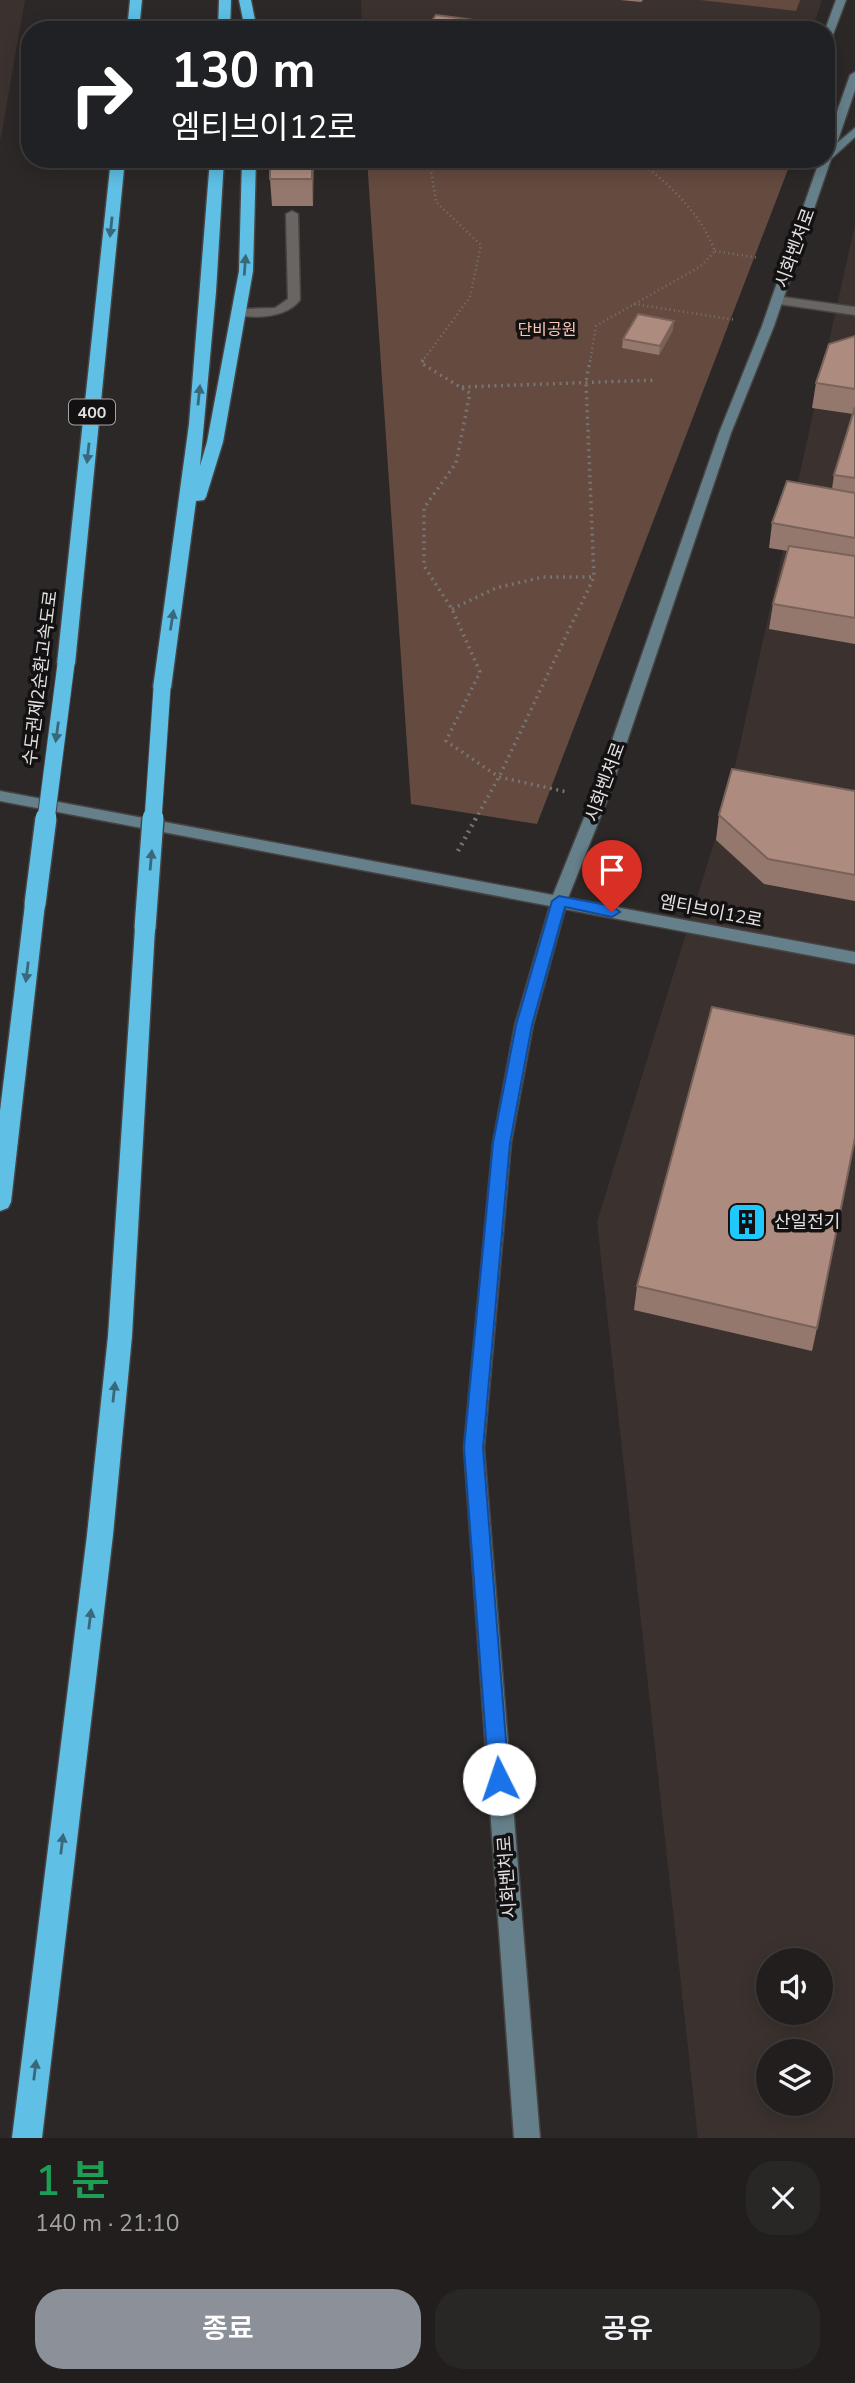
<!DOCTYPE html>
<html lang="ko">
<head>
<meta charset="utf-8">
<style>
  :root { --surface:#211e1d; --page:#292726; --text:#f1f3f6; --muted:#a2a2a4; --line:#3e3c3b; --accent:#8c9099 }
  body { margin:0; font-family:"Nunito Sans","Noto Sans KR",sans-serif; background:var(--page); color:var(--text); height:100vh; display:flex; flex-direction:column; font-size:26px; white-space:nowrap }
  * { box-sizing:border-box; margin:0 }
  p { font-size:23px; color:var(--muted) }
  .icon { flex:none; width:38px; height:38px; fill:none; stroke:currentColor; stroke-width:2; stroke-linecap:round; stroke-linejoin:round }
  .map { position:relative; height:2138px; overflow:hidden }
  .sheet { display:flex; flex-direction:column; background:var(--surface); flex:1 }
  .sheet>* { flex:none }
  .guide { position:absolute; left:21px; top:21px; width:814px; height:147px; border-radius:28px; box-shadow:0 4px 18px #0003,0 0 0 2px var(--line); background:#202124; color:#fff; overflow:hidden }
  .controls { position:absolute; left:756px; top:1948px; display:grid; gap:14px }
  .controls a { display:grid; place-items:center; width:77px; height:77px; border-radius:50%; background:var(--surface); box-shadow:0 4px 18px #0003,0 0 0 2px var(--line); font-size:35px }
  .pin { position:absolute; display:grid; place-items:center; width:60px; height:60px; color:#fff; margin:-72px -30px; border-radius:50% 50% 50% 0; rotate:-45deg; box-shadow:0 0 7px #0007 }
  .pin .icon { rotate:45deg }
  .me { position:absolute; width:77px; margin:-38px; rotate:356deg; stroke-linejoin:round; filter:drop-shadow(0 0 5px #0008) }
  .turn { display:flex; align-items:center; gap:24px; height:147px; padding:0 35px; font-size:32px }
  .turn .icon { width:91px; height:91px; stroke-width:2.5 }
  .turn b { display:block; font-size:49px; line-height:60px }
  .round { display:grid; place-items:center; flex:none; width:74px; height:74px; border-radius:28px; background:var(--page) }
  .headline { display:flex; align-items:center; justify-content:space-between; height:119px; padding:0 35px }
  h1 { font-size:42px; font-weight:600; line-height:52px; color:#1e9e55 }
  .button { display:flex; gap:14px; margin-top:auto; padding:14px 35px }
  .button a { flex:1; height:80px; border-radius:28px; background:var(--accent); color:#fff; font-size:28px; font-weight:600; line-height:80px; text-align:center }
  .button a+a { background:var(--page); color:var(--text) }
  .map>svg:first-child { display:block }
  .built { fill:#3b322f; fill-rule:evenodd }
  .green { fill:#644a3f }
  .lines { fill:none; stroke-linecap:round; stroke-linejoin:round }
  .lane-casing { stroke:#464342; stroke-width:3 }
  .street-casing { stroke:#464342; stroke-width:3 }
  .secondary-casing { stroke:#464342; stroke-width:3 }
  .highway-casing { stroke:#464342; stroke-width:3 }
  .path-far2 { stroke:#777473; stroke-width:2.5; stroke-dasharray:1 3.5; stroke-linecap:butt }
  .path-far1 { stroke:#777473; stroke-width:3.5; stroke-dasharray:2 4.5; stroke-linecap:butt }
  .path { stroke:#777473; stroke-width:4.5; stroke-dasharray:2 5; stroke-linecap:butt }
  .lane { fill:#686563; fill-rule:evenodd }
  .street { fill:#686563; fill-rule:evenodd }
  .secondary { fill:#65808a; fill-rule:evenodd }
  .highway { fill:#5fbfe4; fill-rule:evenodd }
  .highway-bridge-far1-casing { stroke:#464342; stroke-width:19; stroke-linecap:butt }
  .highway-bridge-casing { stroke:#464342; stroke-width:24; stroke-linecap:butt }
  .highway-bridge-far1 { stroke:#5fbfe4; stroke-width:17 }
  .highway-bridge { stroke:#5fbfe4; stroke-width:21 }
  .wall { fill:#95786d }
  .shaded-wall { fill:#796259 }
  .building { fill:#ad8c7f; stroke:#796259; stroke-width:2 }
  .oneway { fill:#39687a }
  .route { fill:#1a73e8; stroke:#114b97; stroke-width:2 }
  .labels { text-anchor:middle; stroke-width:7; stroke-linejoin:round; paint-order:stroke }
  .far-park-label { font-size:16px; fill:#facab8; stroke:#131111 }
  .shield { fill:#131111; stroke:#a5a3a2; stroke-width:2 }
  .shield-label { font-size:16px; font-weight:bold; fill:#e3e1e0 }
  .street-label { font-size:18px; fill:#e3e1e0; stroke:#131111 }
  .poi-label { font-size:18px; fill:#e3e1e0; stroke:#131111; text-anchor:start }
</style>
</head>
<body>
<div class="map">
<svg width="855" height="2138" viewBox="0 0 855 2138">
  <rect width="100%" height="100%" fill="#2c2827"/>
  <g class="built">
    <polygon points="0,0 25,0 0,142"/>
    <polygon points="361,0 822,0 812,30 614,30 594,27 592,30 362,30"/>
    <path d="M 855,224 L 855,2138 L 698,2138 L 597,1222 L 729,794 ZM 768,1960 L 821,1960 L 821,2012 L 768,2012 ZM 768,2051 L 821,2051 L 821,2104 L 768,2104 Z"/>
  </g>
  <g class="green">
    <polygon points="700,0 800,0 796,11"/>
    <polygon points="367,159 792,159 537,824 411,804"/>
  </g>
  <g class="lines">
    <defs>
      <path id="lane" d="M 292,211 L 298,214 L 300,300 C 285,319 255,318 233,315 L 233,309 L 275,308 L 288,299 L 286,214 Z"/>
      <polygon id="street" points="776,296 855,307 855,315 772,303 772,297"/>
      <g id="secondary">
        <polygon points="836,0 846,0 831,40 826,43 825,30"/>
        <polygon points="855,72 855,90 837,143 855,128 855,137 831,159 774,326 731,433 608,798 568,898 855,952 855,964 565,909 533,1025 511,1143 484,1448 540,2138 514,2138 464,1448 493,1143 515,1025 550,906 0,801 0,791 553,895 592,798 719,433 762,326 820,159 826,159 826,143 850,75"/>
      </g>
      <g id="highway">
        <polygon points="130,0 142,0 139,30 127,30"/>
        <polygon points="219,0 231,0 230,30 218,30"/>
        <polygon points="239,0 251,0 257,30 245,30"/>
        <polygon points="111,159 125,159 75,664 66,669 57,664"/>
        <polygon points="210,159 224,159 216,292 200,466 207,442 239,271 242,159 256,159 253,271 223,442 206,497 204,500 196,501 171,688 162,694 153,688 189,424"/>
        <polygon points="35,897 42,899 45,904 11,1202 8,1208 0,1211 0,1111 25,904 28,899"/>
        <polygon points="145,921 152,923 155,928 132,1336 113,1535 42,2138 12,2138 87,1535 108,1336 135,928 138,923"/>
      </g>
    </defs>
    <use href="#lane" class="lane-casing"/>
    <use href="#street" class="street-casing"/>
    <use href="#secondary" class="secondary-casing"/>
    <use href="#highway" class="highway-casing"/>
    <g class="path-far2">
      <polyline points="715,251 759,258"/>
      <polyline points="634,304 736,320"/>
      <polyline points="422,362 470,297 481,245 436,202 430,164 437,159"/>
      <path d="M 590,362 L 596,326 L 701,266 L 715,251 C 699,211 670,185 636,159"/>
    </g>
    <g class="path-far1">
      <polyline points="423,360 421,363 470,393 456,463 424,508 424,566 452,609 480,672 446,741 499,777 567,792"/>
      <polyline points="462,387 656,380"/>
      <polyline points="452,609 496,588 543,577 594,577"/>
      <polyline points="475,820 499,777 594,577 586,382 590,360"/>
    </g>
    <polyline class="path" points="458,851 476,818"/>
    <use href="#lane" class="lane"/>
    <use href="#street" class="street"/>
    <use href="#secondary" class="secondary"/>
    <use href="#highway" class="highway"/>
    <defs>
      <g id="highway-bridge-far1">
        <polyline points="46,820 66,664"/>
        <polyline points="153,820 162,688"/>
      </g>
      <g id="highway-bridge">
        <polyline points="35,904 46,818"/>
        <polyline points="145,928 153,818"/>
      </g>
    </defs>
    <use href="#highway-bridge-far1" class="highway-bridge-far1-casing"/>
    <use href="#highway-bridge" class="highway-bridge-casing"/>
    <use href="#highway-bridge-far1" class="highway-bridge-far1"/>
    <use href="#highway-bridge" class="highway-bridge"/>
  </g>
  <g class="wall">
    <polygon points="620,0 643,0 641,2"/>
    <polygon points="312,159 313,206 272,206 270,179"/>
    <polygon points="673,330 659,355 622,348 623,339"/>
    <polygon points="855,336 855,644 769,629 773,604 788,551 769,548 772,523 832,489 834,475 853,414 812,408 816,383"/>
    <polygon points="855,791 855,901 764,884 716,840 719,815"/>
    <polygon points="637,1286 817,1328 812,1351 634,1310"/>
  </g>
  <g class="shaded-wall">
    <polygon points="312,159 314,159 313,206 312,179"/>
    <polygon points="674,321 673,330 659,355 660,346"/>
  </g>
  <g class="building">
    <polygon points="436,15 550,30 425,30"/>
    <polygon points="747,25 771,28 770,30 745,30"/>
    <rect x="270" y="159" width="42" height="20"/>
    <polygon points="638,314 674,321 660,346 623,339"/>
    <polygon points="855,336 855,389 816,383 829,344"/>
    <polygon points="855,407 855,478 834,475"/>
    <polygon points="787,481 855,493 855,538 772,523"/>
    <polygon points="789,546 855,556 855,618 773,604"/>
    <polygon points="732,769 855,791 855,875 768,859 719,815"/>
    <polygon points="712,1007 855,1036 855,1138 817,1328 637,1286"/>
  </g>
  <defs><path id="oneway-solid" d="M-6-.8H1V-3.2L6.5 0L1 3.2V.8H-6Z" transform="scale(1.75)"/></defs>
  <g class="oneway">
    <use href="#oneway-solid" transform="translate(111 227) rotate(96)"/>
    <use href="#oneway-solid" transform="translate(245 265) rotate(-86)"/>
    <use href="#oneway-solid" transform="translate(199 395) rotate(-84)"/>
    <use href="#oneway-solid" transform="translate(88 453) rotate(96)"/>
    <use href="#oneway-solid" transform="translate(172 620) rotate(-81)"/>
    <use href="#oneway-solid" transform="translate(57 732) rotate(98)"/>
    <use href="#oneway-solid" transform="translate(151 860) rotate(-85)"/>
    <use href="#oneway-solid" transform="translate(27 972) rotate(97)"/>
    <use href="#oneway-solid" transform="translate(114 1392) rotate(-84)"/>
    <use href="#oneway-solid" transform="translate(90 1619) rotate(-83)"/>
    <use href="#oneway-solid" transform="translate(62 1844) rotate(-83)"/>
    <use href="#oneway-solid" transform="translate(35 2070) rotate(-83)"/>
  </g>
  <polygon class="route" points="559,896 612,906 620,912 612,917 565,907 532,1025 510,1143 483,1448 509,1779 506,1786 499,1789 492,1786 489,1779 464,1448 493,1143 516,1025 552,901"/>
  <defs>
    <symbol id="building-square" viewBox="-11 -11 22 22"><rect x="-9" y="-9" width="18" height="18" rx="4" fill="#20c9fd" stroke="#131111"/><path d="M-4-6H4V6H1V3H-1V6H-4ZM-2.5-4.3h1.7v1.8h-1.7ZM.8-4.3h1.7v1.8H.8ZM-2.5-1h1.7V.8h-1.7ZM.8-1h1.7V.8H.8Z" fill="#111"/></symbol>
  </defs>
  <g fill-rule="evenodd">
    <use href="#building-square" x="725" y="1200" width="44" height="44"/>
  </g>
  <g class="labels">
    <g class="far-park-label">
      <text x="547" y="335">단비공원</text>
    </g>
    <rect class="shield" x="69" y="399.5" width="46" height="25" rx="5"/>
    <g class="shield-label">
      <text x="92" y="418">400</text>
    </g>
    <g class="street-label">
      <text transform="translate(795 248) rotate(-70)" y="6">시화벤처로</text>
      <text transform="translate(40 678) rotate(-83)" y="6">수도권제2순환고속도로</text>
      <text transform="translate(605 782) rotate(-70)" y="6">시화벤처로</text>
      <text transform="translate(711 911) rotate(11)" y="6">엠티브이12로</text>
      <text transform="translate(507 1877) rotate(-94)" y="6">시화벤처로</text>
    </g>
    <g class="poi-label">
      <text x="774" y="1228">산일전기</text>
    </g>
  </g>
</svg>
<div class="controls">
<a><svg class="icon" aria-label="sound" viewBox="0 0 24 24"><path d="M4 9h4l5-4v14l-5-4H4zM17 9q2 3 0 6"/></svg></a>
<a><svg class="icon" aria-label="layers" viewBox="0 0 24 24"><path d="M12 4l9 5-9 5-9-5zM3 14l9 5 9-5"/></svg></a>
</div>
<div class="pin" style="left:612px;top:912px;background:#d93025"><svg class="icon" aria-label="arrive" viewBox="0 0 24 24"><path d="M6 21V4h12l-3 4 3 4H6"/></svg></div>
<svg class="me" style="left:499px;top:1779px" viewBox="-20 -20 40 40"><circle r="19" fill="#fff"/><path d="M0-13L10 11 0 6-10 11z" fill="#1a73e8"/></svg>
<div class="guide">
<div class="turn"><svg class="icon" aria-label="right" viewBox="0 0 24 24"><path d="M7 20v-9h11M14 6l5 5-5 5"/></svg><div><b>130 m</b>엠티브이12로</div></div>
</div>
</div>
<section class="sheet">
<div class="headline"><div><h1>1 분</h1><p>140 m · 21:10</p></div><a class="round"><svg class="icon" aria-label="close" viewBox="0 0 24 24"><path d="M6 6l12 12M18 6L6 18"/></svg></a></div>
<div class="button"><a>종료</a><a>공유</a></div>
</section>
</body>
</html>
